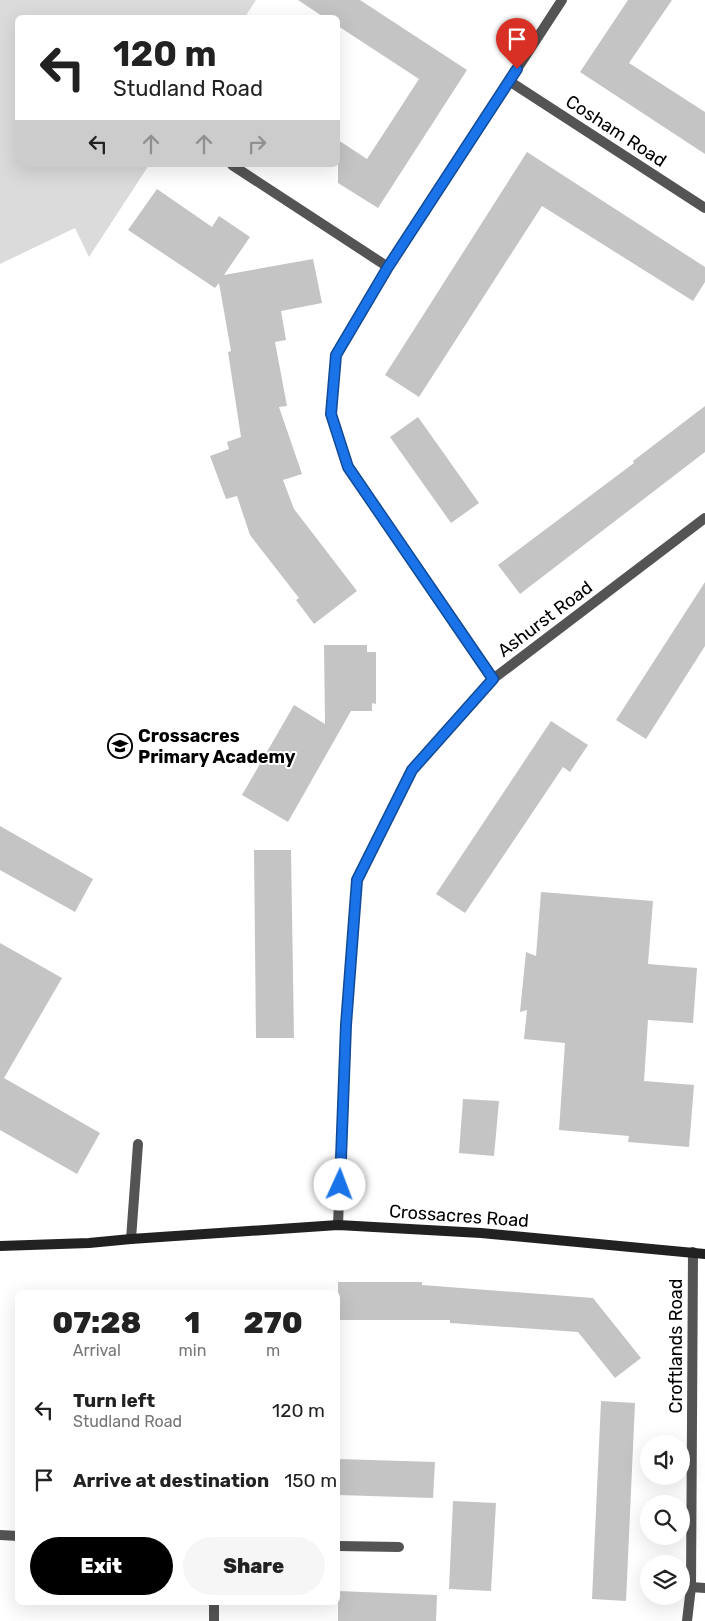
<!DOCTYPE html>
<html lang="en">
<head>
<meta charset="utf-8">
<style>
  :root { --surface:#fff; --page:#f6f6f6; --text:#222; --muted:#767676; --accent:#000 }
  body { margin:0; font-family:Rubik,sans-serif; background:var(--page); color:var(--text); height:100vh; display:flex; flex-direction:column; font-size:19px; white-space:nowrap }
  * { box-sizing:border-box; margin:0 }
  p { font-size:16px; color:var(--muted) }
  .icon { flex:none; width:28px; height:28px; fill:none; stroke:currentColor; stroke-width:2; stroke-linecap:round; stroke-linejoin:round }
  .map { position:relative; flex:1; overflow:hidden }
  .details { position:absolute; left:15px; top:1290px; width:325px; height:315px; display:flex; flex-direction:column; background:var(--surface); border-radius:8px; box-shadow:0 5px 20px #0002 }
  .details>* { flex:none }
  .top-card { position:absolute; left:15px; top:15px; width:325px; height:152px; border-radius:8px; box-shadow:0 5px 20px #0002; background:#fff; color:var(--text); overflow:hidden }
  .tools { position:absolute; left:640px; top:1435px; display:grid; gap:10px }
  .tools a { display:grid; place-items:center; width:50px; height:50px; border-radius:50%; background:var(--surface); box-shadow:0 5px 20px #0002; font-size:25px }
  .pin { position:absolute; display:grid; place-items:center; width:42px; height:42px; color:#fff; margin:-51px -21px; border-radius:50% 50% 50% 0; rotate:-45deg; box-shadow:0 0 5px #0007 }
  .pin .icon { rotate:45deg }
  .me { position:absolute; width:55px; margin:-28px; rotate:2deg; stroke-linejoin:round; filter:drop-shadow(0 0 4px #0008) }
  .turn { display:flex; align-items:center; gap:18px; height:105px; padding:0 15px; font-size:22px }
  .turn .icon { width:65px; height:65px; stroke-width:2.5 }
  .turn b { display:block; font-size:35px; line-height:42px }
  .lanes { display:flex; align-items:center; height:48px; padding:0 15px; background:#0003; justify-content:center; gap:25px; direction:ltr }
  .lanes .off { opacity:.35 }
  .eta { display:flex; justify-content:space-evenly; align-items:center; height:85px; text-align:center }
  .eta b { font-size:30px; font-weight:800; line-height:35px }
  .primary-button { display:flex; gap:10px; margin-top:auto; padding:10px 15px }
  .primary-button a { flex:1; height:58px; border-radius:30px; background:var(--accent); color:#fff; font-size:20px; font-weight:800; line-height:58px; text-align:center }
  .primary-button a+a { background:var(--page); color:var(--text) }
  ul { padding:0; list-style:none }
  li { display:flex; align-items:center; gap:15px; height:70px; padding:0 15px }
  li div { flex:1 }
  li b { display:block; font-size:19px }
  li em { font-style:normal }
  .map>svg:first-child { display:block }
  .green { fill:#dbdbdb }
  .building { fill:#c4c4c4 }
  .lines { fill:none; stroke-linecap:round; stroke-linejoin:round }
  .lane { stroke:#545454; stroke-width:10 }
  .street { stroke:#545454; stroke-width:10 }
  .secondary { stroke:#212121; stroke-width:10 }
  .route-casing { stroke:#114b97; stroke-width:12 }
  .route { stroke:#1a73e8; stroke-width:9 }
  .labels { text-anchor:middle; stroke-width:4; stroke-linejoin:round; paint-order:stroke }
  .street-label { font-size:18px; fill:#000; stroke:#fff }
  .poi-label { font-size:18px; font-weight:bold; fill:#000; stroke:#fff; text-anchor:start }
</style>
</head>
<body>
<div class="map">
<svg width="705" height="1621" viewBox="0 0 705 1621">
  <rect width="100%" height="100%" fill="#fff"/>
  <polygon class="green" points="0,0 256,0 245,17 18,18 18,165 149,165 89,257 75,228 0,264"/>
  <g class="building">
    <polygon points="298,0 360,0 467,70 378,208 338,183 338,140 367,159 419,79 338,26 338,18 325,18"/>
    <polygon points="628,0 672,0 629,63 705,112 705,154 580,72"/>
    <polygon points="527,152 705,267 705,282 693,301 542,206 419,397 385,375"/>
    <polygon points="157,189 212,227 219,216 250,237 224,275 313,259 322,303 281,311 286,340 275,342 287,406 279,407 302,474 283,480 294,509 357,591 314,624 296,600 299,598 250,535 237,496 226,499 210,456 229,449 227,442 241,437 228,352 231,351 219,283 215,288 128,230"/>
    <polygon points="705,406 705,452 520,594 498,565 634,463 633,461"/>
    <polygon points="418,417 479,503 451,523 390,437"/>
    <polygon points="705,582 705,646 646,739 616,720"/>
    <polygon points="324,645 367,645 367,652 376,652 376,704 372,703 372,711 351,711 288,822 242,795 294,705 325,724"/>
    <polygon points="551,721 588,745 570,772 563,767 465,913 436,894"/>
    <polygon points="0,826 93,879 75,912 0,870"/>
    <polygon points="254,850 291,850 294,1038 256,1038"/>
    <polygon points="541,892 653,901 648,964 697,968 693,1023 648,1020 644,1081 694,1085 689,1147 628,1142 629,1136 559,1130 565,1043 524,1039 527,1010 520,1012 526,952 536,956"/>
    <polygon points="0,943 62,978 4,1078 100,1133 77,1174 0,1130"/>
    <polygon points="463,1099 499,1101 494,1156 459,1153"/>
    <polygon points="338,1282 422,1282 422,1285 593,1298 641,1358 615,1378 578,1332 450,1323 450,1320 338,1320"/>
    <polygon points="601,1401 635,1403 626,1601 592,1599"/>
    <polygon points="338,1459 435,1462 433,1498 338,1495"/>
    <polygon points="453,1501 496,1503 491,1591 449,1589"/>
    <polygon points="338,1591 437,1595 436,1621 338,1621"/>
  </g>
  <g class="lines">
    <polyline class="lane" points="131,1239 138,1144"/>
    <g class="street">
      <polyline points="509,81 705,208"/>
      <polyline points="232,165 388,267"/>
      <polyline points="493,679 348,467 331,414 336,355 388,267 562,0"/>
      <polyline points="338,1225 346,1025 357,879 412,770 493,679 705,518"/>
      <polyline points="0,1535 18,1536"/>
      <polyline points="338,1546 399,1547"/>
      <polyline points="691,1587 705,1588"/>
      <polyline points="214,1621 214,1602"/>
      <polyline points="687,1621 691,1587 693,1252"/>
    </g>
    <polyline class="secondary" points="0,1246 89,1243 131,1239 338,1225 481,1233 705,1254"/>
  </g>
  <g class="lines">
    <defs>
      <polyline id="route" points="340,1185 346,1025 357,880 412,770 493,679 348,467 331,414 336,355 388,267 517,69"/>
    </defs>
    <use href="#route" class="route-casing"/>
    <use href="#route" class="route"/>
  </g>
  <defs>
    <symbol id="school-ring" viewBox="-11 -11 22 22"><circle r="9.5" fill="#fff" stroke="#000" stroke-width="1.5"/><path d="M0-5L7-2L0 1L-7-2ZM-4 1L0 2.5L4 1V4Q0 6-4 4Z" fill="#000"/></symbol>
  </defs>
  <g fill-rule="evenodd">
    <use href="#school-ring" x="106" y="732" width="28" height="28"/>
  </g>
  <g class="labels">
    <g class="street-label">
      <text transform="translate(616 131) rotate(33)" y="6">Cosham Road</text>
      <text transform="translate(545 619) rotate(-37)" y="6">Ashurst Road</text>
      <text transform="translate(459 1216) rotate(4)" y="6">Crossacres Road</text>
      <text transform="translate(676 1346) rotate(-90)" y="6">Croftlands Road</text>
    </g>
    <g class="poi-label">
      <text x="138" y="742">Crossacres<tspan x="138" dy="21">Primary Academy</tspan></text>
    </g>
  </g>
</svg>
<div class="tools">
<a><svg class="icon" aria-label="sound" viewBox="0 0 24 24"><path d="M4 9h4l5-4v14l-5-4H4zM17 9q2 3 0 6"/></svg></a>
<a><svg class="icon" aria-label="search" viewBox="0 0 24 24"><circle cx="10" cy="10" r="6"/><path d="M15 15l6 6"/></svg></a>
<a><svg class="icon" aria-label="layers" viewBox="0 0 24 24"><path d="M12 4l9 5-9 5-9-5zM3 14l9 5 9-5"/></svg></a>
</div>
<div class="pin" style="left:517px;top:69px;background:#d93025"><svg class="icon" aria-label="arrive" viewBox="0 0 24 24"><path d="M6 21V4h12l-3 4 3 4H6"/></svg></div>
<svg class="me" style="left:340px;top:1185px" viewBox="-20 -20 40 40"><circle r="19" fill="#fff"/><path d="M0-13L10 11 0 6-10 11z" fill="#1a73e8"/></svg>
<div class="top-card">
<div class="turn"><svg class="icon" aria-label="left" viewBox="0 0 24 24"><path d="M17 20v-9H6M10 6l-5 5 5 5"/></svg><div><b>120 m</b>Studland Road</div></div>
<div class="lanes"><svg class="icon" aria-label="left" viewBox="0 0 24 24"><path d="M17 20v-9H6M10 6l-5 5 5 5"/></svg><svg class="icon off" aria-label="ahead" viewBox="0 0 24 24"><path d="M12 20V5M6 11l6-6 6 6"/></svg><svg class="icon off" aria-label="ahead" viewBox="0 0 24 24"><path d="M12 20V5M6 11l6-6 6 6"/></svg><svg class="icon off" aria-label="right" viewBox="0 0 24 24"><path d="M7 20v-9h11M14 6l5 5-5 5"/></svg></div>
</div>
<section class="details">
<div class="eta">
<div><b>07:28</b><p>Arrival</p></div>
<div><b>1</b><p>min</p></div>
<div><b>270</b><p>m</p></div>
</div>
<ul>
<li><svg class="icon" aria-label="left" viewBox="0 0 24 24"><path d="M17 20v-9H6M10 6l-5 5 5 5"/></svg><div><b>Turn left</b><p>Studland Road</p></div><em>120 m</em></li>
<li><svg class="icon" aria-label="arrive" viewBox="0 0 24 24"><path d="M6 21V4h12l-3 4 3 4H6"/></svg><div><b>Arrive at destination</b></div><em>150 m</em></li>
</ul>
<div class="primary-button"><a>Exit</a><a>Share</a></div>
</section>
</div>
</body>
</html>
